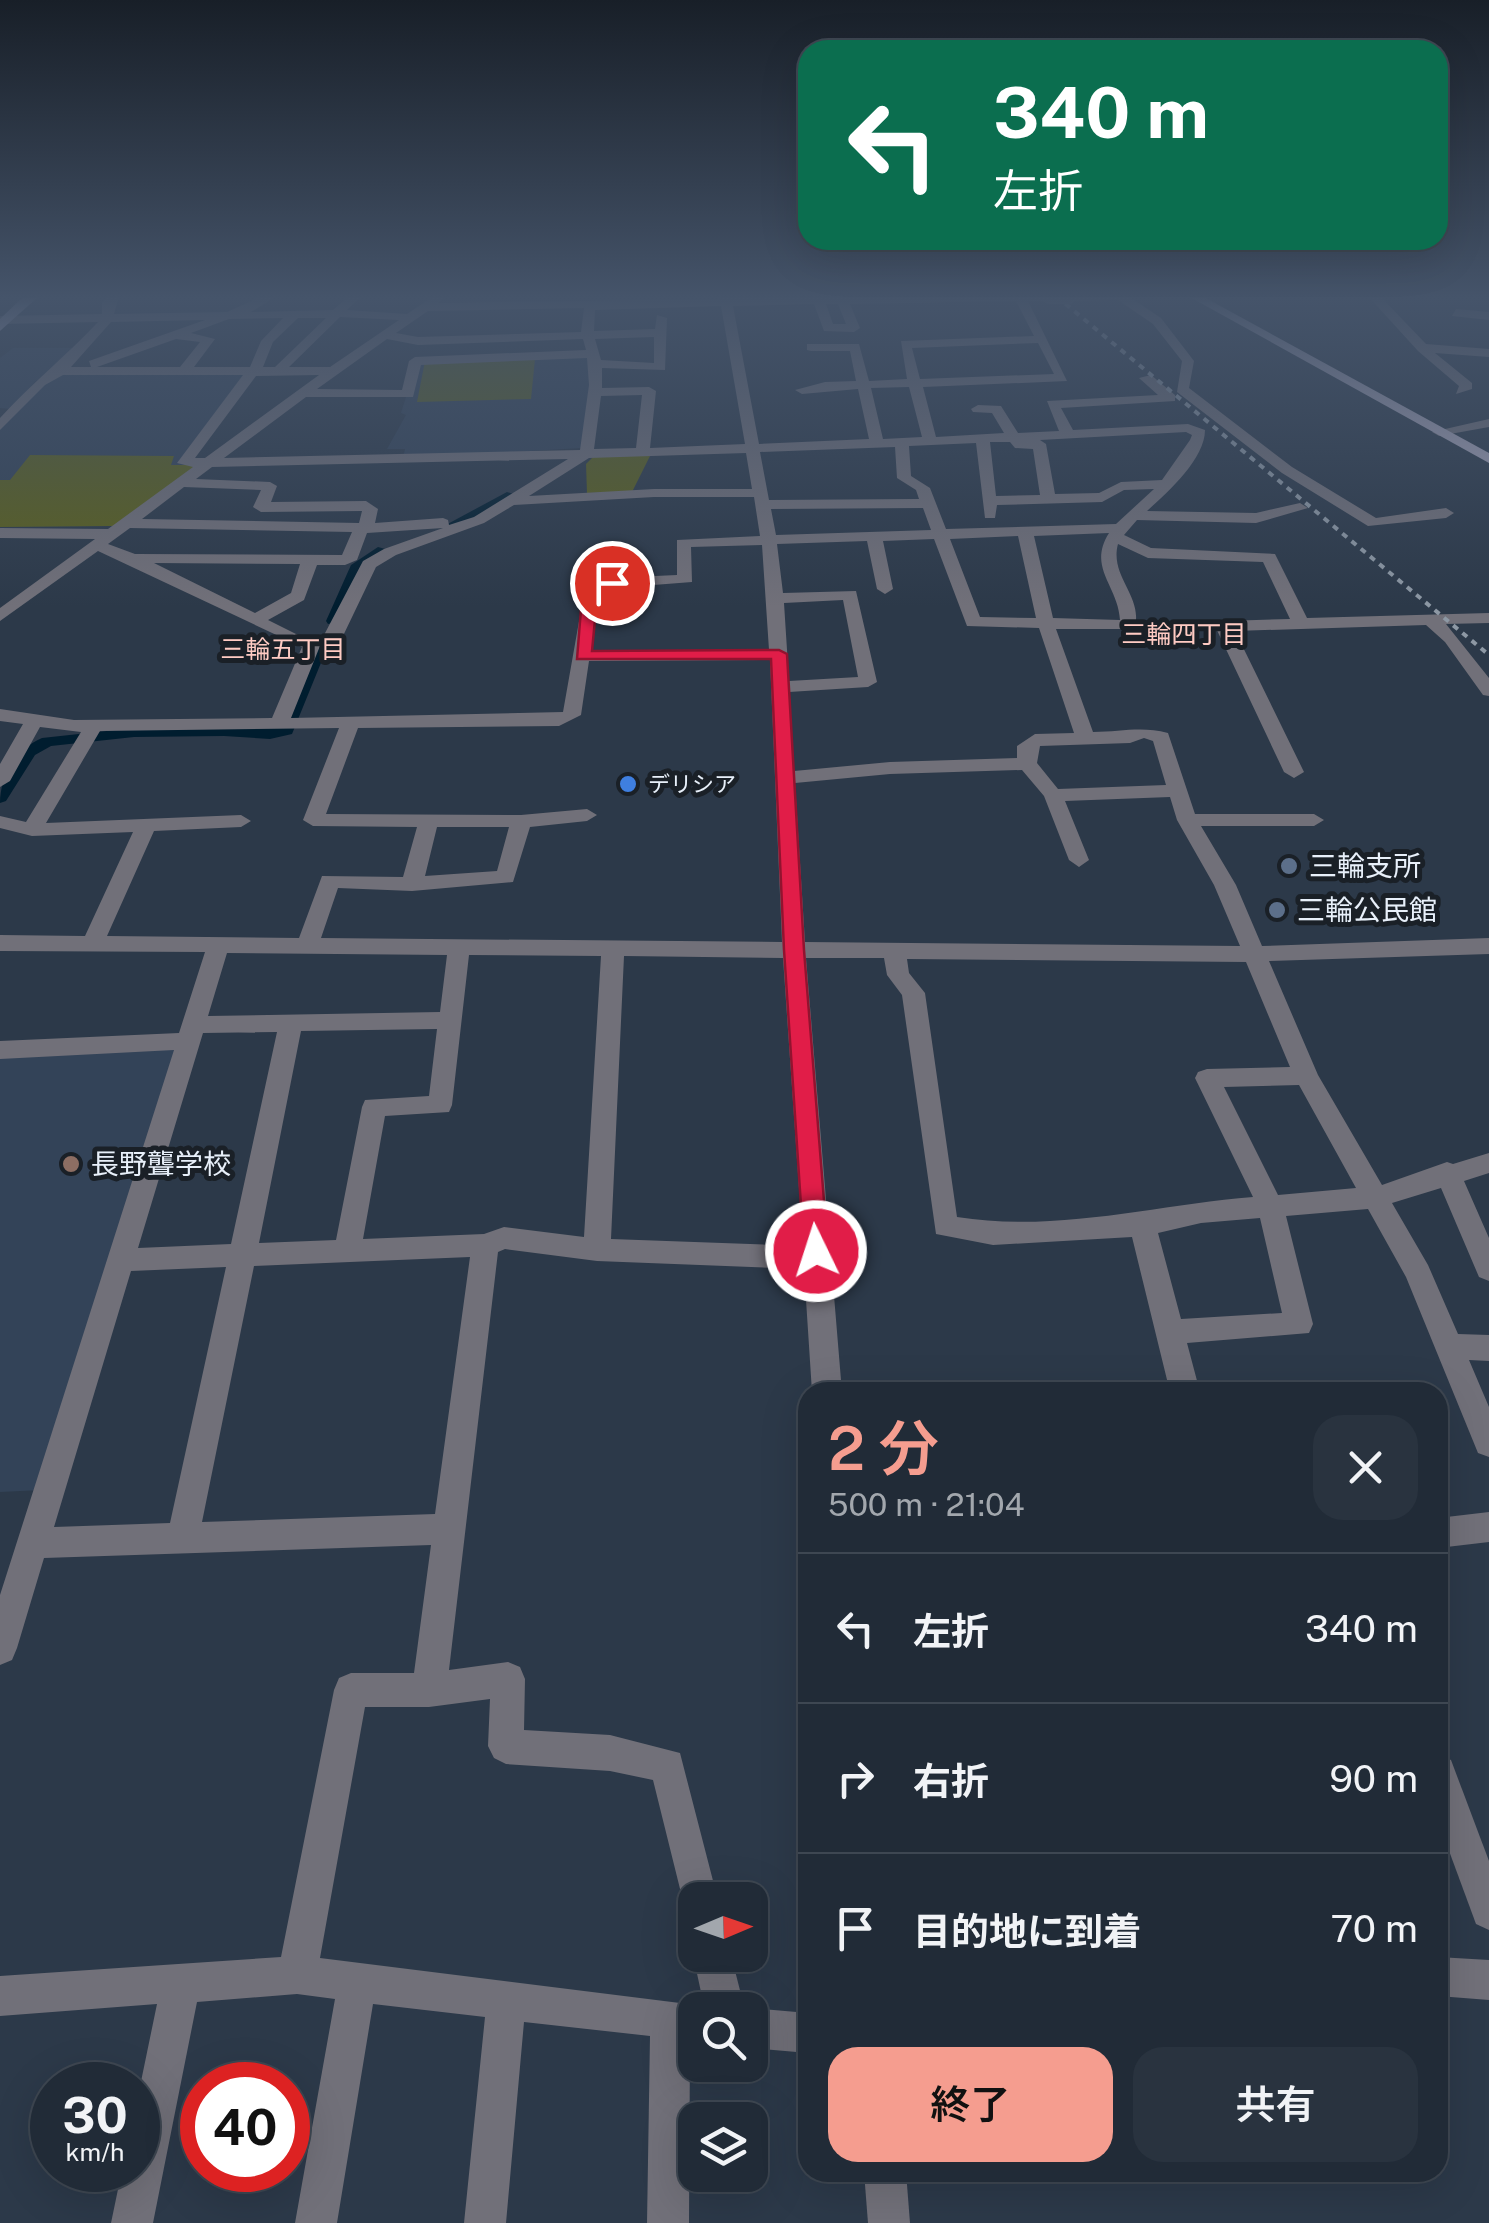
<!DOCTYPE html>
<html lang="ja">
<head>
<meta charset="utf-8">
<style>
  :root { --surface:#212b37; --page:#29333f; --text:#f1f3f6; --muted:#a2a7ad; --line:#3e4752; --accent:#f59d8f }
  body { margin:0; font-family:"Public Sans","Noto Sans JP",sans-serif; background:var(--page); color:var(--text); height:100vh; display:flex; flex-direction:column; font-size:38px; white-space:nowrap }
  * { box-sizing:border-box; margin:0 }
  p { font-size:32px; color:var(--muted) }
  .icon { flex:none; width:55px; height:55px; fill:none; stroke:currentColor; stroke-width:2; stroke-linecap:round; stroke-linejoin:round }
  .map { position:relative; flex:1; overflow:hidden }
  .side { position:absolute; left:798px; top:1382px; width:650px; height:800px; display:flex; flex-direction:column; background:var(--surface); border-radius:30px; box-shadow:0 10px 40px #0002,0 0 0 2px var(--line) }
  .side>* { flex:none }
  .guide { position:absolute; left:798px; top:40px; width:650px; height:210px; border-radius:30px; box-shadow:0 10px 40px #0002,0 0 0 2px var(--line); background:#0b6e4f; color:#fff; overflow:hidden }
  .needle { width:65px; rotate:88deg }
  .controls { position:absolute; left:678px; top:1882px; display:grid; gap:20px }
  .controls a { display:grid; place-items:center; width:90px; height:90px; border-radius:20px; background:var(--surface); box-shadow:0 10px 40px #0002,0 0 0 2px var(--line); font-size:50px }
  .speed { position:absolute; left:30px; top:2062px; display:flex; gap:20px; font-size:50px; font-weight:700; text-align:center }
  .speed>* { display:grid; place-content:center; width:130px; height:130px; border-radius:50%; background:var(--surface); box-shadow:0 10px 40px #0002,0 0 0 2px var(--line); line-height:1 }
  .speed small { font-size:25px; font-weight:400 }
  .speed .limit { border:15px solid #d22; background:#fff; color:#111 }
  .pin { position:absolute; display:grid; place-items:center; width:85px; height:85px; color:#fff; margin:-42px; border:5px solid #fff; border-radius:50%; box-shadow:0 2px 10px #0007 }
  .me { position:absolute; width:110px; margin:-55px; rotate:356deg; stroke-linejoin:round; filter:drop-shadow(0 0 8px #0008) }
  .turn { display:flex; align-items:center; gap:35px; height:210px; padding:0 30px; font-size:45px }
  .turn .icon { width:130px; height:130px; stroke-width:2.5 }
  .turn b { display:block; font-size:70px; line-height:85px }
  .round { display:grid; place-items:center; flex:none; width:105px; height:105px; border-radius:30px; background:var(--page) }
  .summary { display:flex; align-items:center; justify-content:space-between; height:170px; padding:0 30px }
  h1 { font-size:60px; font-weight:600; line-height:75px; color:var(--accent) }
  .button { display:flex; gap:20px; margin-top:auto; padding:20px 30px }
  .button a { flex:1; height:115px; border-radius:30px; background:var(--accent); color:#111; font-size:40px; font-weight:600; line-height:115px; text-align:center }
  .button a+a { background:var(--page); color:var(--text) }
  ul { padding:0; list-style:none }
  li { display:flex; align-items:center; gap:30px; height:150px; padding:0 30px; border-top:2px solid var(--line) }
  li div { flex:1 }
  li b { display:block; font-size:38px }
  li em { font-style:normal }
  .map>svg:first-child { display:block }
  .built { fill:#334358 }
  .green { fill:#5b601c }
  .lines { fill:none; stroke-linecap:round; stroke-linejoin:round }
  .canal { fill:#001d2f; fill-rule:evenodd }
  .minor { fill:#717079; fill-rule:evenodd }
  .major { fill:#a9a6ba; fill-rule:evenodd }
  .highway { fill:#bfbbd3; fill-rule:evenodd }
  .rail { stroke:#8d98a4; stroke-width:4; stroke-dasharray:6 6; stroke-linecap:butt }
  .minor-bridge { stroke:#717079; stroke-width:14 }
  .route { fill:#e11d48; stroke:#92132f; stroke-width:2.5 }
  .shop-dot { fill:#3f7fe0; stroke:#1a2027; stroke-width:4 }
  .service-dot { fill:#5c6f8a; stroke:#1a2027; stroke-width:4 }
  .education-dot { fill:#8d6e63; stroke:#1a2027; stroke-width:4 }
  .labels { text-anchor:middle; stroke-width:10; stroke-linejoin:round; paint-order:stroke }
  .far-poi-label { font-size:22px; fill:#e8f0fa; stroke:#1a2027; text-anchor:start }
  .far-neighbourhood-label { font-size:25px; fill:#ffcbc3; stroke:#1a2027 }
  .poi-label { font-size:28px; fill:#e8f0fa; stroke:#1a2027; text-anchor:start }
</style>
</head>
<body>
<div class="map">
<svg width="1489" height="2223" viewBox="0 0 1489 2223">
  <rect width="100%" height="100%" fill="#2c3949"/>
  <g class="built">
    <polygon points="13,348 79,348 57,371 36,381 11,409 0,408 0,358"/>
    <polygon points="589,356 591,374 582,448 403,458 405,449 387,449 406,415 401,413 406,397 412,397 420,362"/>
    <polygon points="61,373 248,374 180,464 199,465 113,526 0,527 0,429 44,381"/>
    <polygon points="180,1046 42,1490 0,1492 0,1054"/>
  </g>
  <g class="green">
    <polygon points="535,359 531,399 417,402 425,361"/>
    <polygon points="651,454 632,492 587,493 586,464 593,457"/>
    <polygon points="30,455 174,456 171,465 199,465 113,526 0,527 0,480 10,480"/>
  </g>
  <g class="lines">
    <g class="canal">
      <polygon points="507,492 517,495 452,530 442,527"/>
      <polygon points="378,547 389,550 362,570 340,621 328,624 326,621 351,565"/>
      <path d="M 320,644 L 327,648 L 292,734 L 270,739 L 224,736 L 134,737 L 51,746 L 35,755 L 6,801 L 0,803 C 0,776 16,749 42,738 L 134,728 L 281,728 L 313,648 Z"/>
    </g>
    <g class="minor">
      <path d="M 107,296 L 119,296 L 114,314 L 227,312 L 263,296 L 277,296 L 251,312 L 333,310 L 349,296 L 361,296 L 347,310 L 407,314 L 434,296 L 447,296 L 438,303 L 720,299 L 719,296 L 1054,296 L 1049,301 L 1028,301 L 1067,381 L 923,387 L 936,437 L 1004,433 L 992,413 L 973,412 L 971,409 L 978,405 L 1001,406 L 1018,433 L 1059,431 L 1047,401 L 1158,395 L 1139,378 L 1151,375 L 1175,395 L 1175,401 L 1061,408 L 1073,430 L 1188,424 L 1205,430 C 1205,459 1168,492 1147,511 L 1256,513 L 1300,503 L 1308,508 L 1256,523 L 1137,520 L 1124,535 L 1151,548 L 1275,554 L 1307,618 L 1489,613 L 1489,623 L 1446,624 L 1489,678 L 1489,696 L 1483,695 L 1445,642 L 1426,625 L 1235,631 L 1304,772 L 1294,778 L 1284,772 L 1215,626 L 1224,621 L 1290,619 L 1263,562 L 1148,558 L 1118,544 C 1109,577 1145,598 1134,629 L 1056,629 L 1093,732 C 1121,732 1141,726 1168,733 L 1195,814 L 1314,814 L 1324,820 L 1314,826 L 1201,826 L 1236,885 L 1262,946 L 1489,938 L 1489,954 L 1269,961 L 1318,1075 L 1382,1185 L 1447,1162 L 1453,1164 L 1489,1153 L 1489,1173 L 1464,1181 L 1489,1238 L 1489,1281 L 1479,1277 L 1441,1188 L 1392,1203 L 1428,1265 L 1458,1334 L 1489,1335 L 1489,1361 L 1469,1360 L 1489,1407 L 1489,1457 L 1478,1453 L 1406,1277 L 1368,1209 L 1286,1216 L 1313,1324 L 1309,1333 L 1187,1343 L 1200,1392 L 1170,1392 L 1132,1237 L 993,1245 L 936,1234 L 902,995 L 887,975 L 884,958 L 806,958 L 842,1392 L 812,1392 L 804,1269 L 597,1261 L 505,1249 L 498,1252 L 449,1670 L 508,1662 L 520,1667 L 525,1679 L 524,1730 L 610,1735 L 680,1753 L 718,1900 L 695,1900 L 695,1917 L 686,1913 L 653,1780 L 610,1771 L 506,1764 L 494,1758 L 488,1746 L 490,1699 L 429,1707 L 365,1707 L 320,1958 L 704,2006 L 693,1955 L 695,1949 L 695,1955 L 731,1955 L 745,2010 L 695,2010 L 695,2042 L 690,2041 L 689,2223 L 647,2223 L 650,2036 L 524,2022 L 506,2223 L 464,2223 L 485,2017 L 373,2004 L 337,2223 L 295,2223 L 335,1999 L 297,1994 L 197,2002 L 153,2223 L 111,2223 L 122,2170 L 138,2170 L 138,2096 L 157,2004 L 0,2016 L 0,1976 L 281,1957 L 334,1690 L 339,1678 L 351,1673 L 414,1673 L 431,1545 L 44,1558 L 17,1648 L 12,1660 L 0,1665 L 0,1595 L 174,1050 L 0,1059 L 0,1041 L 179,1033 L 205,952 L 0,951 L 0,935 L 85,936 L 133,832 L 32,836 L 0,828 L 0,816 L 26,822 L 81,732 L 40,727 L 10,781 L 0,787 L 0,764 L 23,724 L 0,721 L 0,709 L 74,720 L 272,718 L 302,647 L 98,551 L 0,621 L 0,608 L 95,539 L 0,538 L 0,528 L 108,529 L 193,467 L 177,463 L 243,375 L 63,375 L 45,385 L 0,430 L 0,418 C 32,383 66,356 98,322 L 0,324 L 0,316 L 102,314 L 102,303 ZM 1016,301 L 1034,336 L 901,341 L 907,379 L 869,381 L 859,344 L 807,344 L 807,350 L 811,351 L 850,351 L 856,381 L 825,382 L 795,390 L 802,394 L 858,389 L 869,439 L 759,444 L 733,306 L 814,304 L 824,331 L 854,332 L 860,328 L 850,304 ZM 826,304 L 838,304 L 846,324 L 833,324 ZM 721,306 L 745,444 L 650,448 L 656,391 L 649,387 L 602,388 L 602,368 L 665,370 L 667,318 L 657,315 L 655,329 L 594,331 L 595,310 ZM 584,308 L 581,332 L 418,337 L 396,333 L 428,311 ZM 340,317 L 399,320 L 330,367 L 289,367 ZM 283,318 L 261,341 L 250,367 L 194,367 L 215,339 L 191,333 L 229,319 ZM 298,318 L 326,318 L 275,367 L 263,367 L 273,342 ZM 205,320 L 89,361 L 91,367 L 71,367 L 111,322 ZM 654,337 L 654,363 L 601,360 L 595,339 ZM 176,339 L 200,342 L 180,367 L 97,367 ZM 387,339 L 418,345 L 583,339 L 586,350 L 415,357 L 409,361 L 402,390 L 317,389 ZM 1038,343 L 1054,374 L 920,379 L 912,348 ZM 587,358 L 589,385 L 580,450 L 224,458 L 306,397 L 413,397 L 421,365 ZM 319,375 L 205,458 L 195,458 L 256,376 ZM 909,387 L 922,437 L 883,439 L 871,388 ZM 642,395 L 636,448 L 594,449 L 601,396 ZM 1186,432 L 1192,435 L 1190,440 L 1162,480 L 1121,482 L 1099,493 L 1055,494 L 1046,444 L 1040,440 ZM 990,442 L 1010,442 L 1015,448 L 1033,449 L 1040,495 L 996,496 ZM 976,443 L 985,518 L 995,518 L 997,505 L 1102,502 L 1124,490 L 1154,489 L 1116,524 L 946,529 L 930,488 L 911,476 L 909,446 ZM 895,447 L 897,478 L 916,490 L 919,499 L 769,500 L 760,452 ZM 746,453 L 752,489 L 654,489 L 529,496 L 589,458 ZM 568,459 L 474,517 L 449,525 L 448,520 L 443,518 L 375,523 L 378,509 L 366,501 L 271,502 L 277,486 L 270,482 L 196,479 L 212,467 ZM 184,487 L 261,490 L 253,507 L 261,512 L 362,511 L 359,523 L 142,519 ZM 654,497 L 754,497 L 760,536 L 677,540 L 677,575 L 611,578 L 584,593 L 563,712 L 291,718 L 320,646 L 335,644 L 342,638 L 376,567 L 396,555 L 484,523 L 514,505 ZM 923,508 L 931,530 L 776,535 L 771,509 ZM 130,528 L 352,532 L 342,555 L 135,554 L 108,544 ZM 443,528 L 384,549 L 363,561 L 324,635 L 302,637 L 268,620 L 304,600 L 317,565 L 345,565 L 357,560 L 367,533 ZM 1109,533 C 1087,568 1118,585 1120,620 L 1053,618 L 1034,536 ZM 1018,536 L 1036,618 L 980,617 L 950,539 ZM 934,539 L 967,626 L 1039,628 L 1074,733 L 1035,734 L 1017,746 L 1017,758 L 890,762 L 794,771 L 789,692 L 868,687 L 877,682 L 856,591 L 783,593 L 777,544 L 867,541 L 877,589 L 885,594 L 893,589 L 883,541 ZM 762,545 L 769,650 L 591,651 L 598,599 L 615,588 L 692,582 L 691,547 ZM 154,563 L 300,564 L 291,593 L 255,613 ZM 843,600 L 858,677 L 789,681 L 784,603 ZM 770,660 L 782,942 L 321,938 L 338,888 L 412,891 L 513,882 L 530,827 L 587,821 L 597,815 L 587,809 L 521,815 L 326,814 L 358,728 L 559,726 L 581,715 L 589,661 ZM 339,728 L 303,820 L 313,826 L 417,827 L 403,877 L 322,876 L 299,938 L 107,936 L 154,831 L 241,827 L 251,821 L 241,815 L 46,823 L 100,731 ZM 1144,738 L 1153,741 L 1166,785 L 1058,789 L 1037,763 L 1040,746 L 1130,743 ZM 1022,770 L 1044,796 L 1069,860 L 1079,867 L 1089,860 L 1065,801 L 1170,797 L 1177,820 L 1214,885 L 1240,946 L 805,942 L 795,783 L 890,774 ZM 437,827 L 509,827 L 497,871 L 425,876 ZM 227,953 L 447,955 L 440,1012 L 208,1016 ZM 469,955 L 601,956 L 584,1237 L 504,1227 L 484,1234 L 363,1239 L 385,1116 L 449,1112 L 452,1105 ZM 624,956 L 783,958 L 803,1246 L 611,1239 ZM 907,959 L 1246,962 L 1290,1067 L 1207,1069 L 1198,1072 L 1195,1078 L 1253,1197 C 1155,1205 1056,1233 957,1217 L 925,993 L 909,973 ZM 437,1029 L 429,1096 L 365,1100 L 362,1107 L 336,1240 L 259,1243 L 301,1031 ZM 277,1032 L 231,1244 L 138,1248 L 203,1033 ZM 1299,1085 L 1356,1188 L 1278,1195 L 1224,1087 ZM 1260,1218 L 1282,1313 L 1181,1319 L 1158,1233 L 1201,1223 ZM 470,1257 L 435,1514 L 202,1522 L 254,1266 ZM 226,1267 L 170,1523 L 54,1527 L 131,1271 Z"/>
      <polygon points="1128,296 1161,318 1194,361 1189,388 1292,467 1376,518 1446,508 1454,513 1446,518 1368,526 1282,473 1177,392 1182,361 1153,324 1118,300 1069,301 1063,297"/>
      <polygon points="1368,296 1380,296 1426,344 1489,349 1489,357 1435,353 1472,383 1472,389 1456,394 1459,386 1418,351"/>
      <polygon points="1456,309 1489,312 1489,320 1452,316"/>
      <polygon points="1489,419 1489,427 1439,436 1432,432"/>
      <polygon points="1489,1512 1489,1542 1438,1548 1438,1518"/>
      <polygon points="1438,1755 1451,1760 1489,1861 1489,1930 1476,1924 1438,1821"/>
      <polygon points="1438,1957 1489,1960 1489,2000 1438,1996"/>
      <polygon points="750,2008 808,2013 808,2053 750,2048 750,2010 745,2010"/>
      <polygon points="864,2172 906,2172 910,2223 868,2223"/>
    </g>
    <polygon class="major" points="1188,296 1202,296 1489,453 1489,463"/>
    <polygon class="highway" points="24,296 39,296 0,331 0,319"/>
    <polyline class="rail" points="1056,296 1489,655"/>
    <polyline class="minor-bridge" points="1049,297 1069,297"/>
  </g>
  <linearGradient id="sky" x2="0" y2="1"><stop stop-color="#181f28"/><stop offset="0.49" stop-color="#45546a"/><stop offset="1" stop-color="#45546a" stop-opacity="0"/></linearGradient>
  <rect width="1489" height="607" fill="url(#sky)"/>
  <polygon class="route" points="606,580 619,583 597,599 592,651 779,650 787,654 804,950 828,1251 825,1258 816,1261 807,1258 804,1251 784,950 771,659 577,659 582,597"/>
  <circle class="shop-dot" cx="628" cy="784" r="10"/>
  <g class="service-dot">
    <circle cx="1289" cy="866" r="10"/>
    <circle cx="1277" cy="910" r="10"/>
  </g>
  <circle class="education-dot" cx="71" cy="1164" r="10"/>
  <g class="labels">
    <g class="far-poi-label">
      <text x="648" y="792">デリシア</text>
    </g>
    <g class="far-neighbourhood-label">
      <text x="1184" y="643">三輪四丁目</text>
      <text x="283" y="658">三輪五丁目</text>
    </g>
    <g class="poi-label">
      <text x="1309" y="876">三輪支所</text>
      <text x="1297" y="920">三輪公民館</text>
      <text x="91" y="1174">長野聾学校</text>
    </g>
  </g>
</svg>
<div class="controls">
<a><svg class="needle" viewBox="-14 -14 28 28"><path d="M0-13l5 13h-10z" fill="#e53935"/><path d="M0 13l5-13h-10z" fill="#a2a7ad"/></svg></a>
<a><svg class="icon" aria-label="search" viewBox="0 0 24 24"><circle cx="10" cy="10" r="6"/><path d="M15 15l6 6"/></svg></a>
<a><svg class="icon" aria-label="layers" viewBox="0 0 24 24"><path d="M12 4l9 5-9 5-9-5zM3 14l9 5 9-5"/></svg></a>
</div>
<div class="speed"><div>30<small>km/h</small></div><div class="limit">40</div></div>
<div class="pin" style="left:612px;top:583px;background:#d93025"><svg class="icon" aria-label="arrive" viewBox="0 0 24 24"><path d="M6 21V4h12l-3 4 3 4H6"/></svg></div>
<svg class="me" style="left:816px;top:1251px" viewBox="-20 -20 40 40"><circle r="17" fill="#e11d48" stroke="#fff" stroke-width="3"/><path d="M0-11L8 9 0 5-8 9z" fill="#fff"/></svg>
<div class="guide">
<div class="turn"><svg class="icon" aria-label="left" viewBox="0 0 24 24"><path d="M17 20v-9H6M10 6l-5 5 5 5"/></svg><div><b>340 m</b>左折</div></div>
</div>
<section class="side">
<div class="summary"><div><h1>2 分</h1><p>500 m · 21:04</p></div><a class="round"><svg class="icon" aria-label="close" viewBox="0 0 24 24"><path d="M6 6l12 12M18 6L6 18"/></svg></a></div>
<ul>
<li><svg class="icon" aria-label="left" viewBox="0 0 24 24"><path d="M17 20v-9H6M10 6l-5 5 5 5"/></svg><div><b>左折</b></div><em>340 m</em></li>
<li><svg class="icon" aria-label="right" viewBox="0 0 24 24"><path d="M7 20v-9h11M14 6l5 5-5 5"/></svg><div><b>右折</b></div><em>90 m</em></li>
<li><svg class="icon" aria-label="arrive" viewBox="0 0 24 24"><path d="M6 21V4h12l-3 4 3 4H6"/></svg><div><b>目的地に到着</b></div><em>70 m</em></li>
</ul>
<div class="button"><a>終了</a><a>共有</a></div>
</section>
</div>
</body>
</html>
